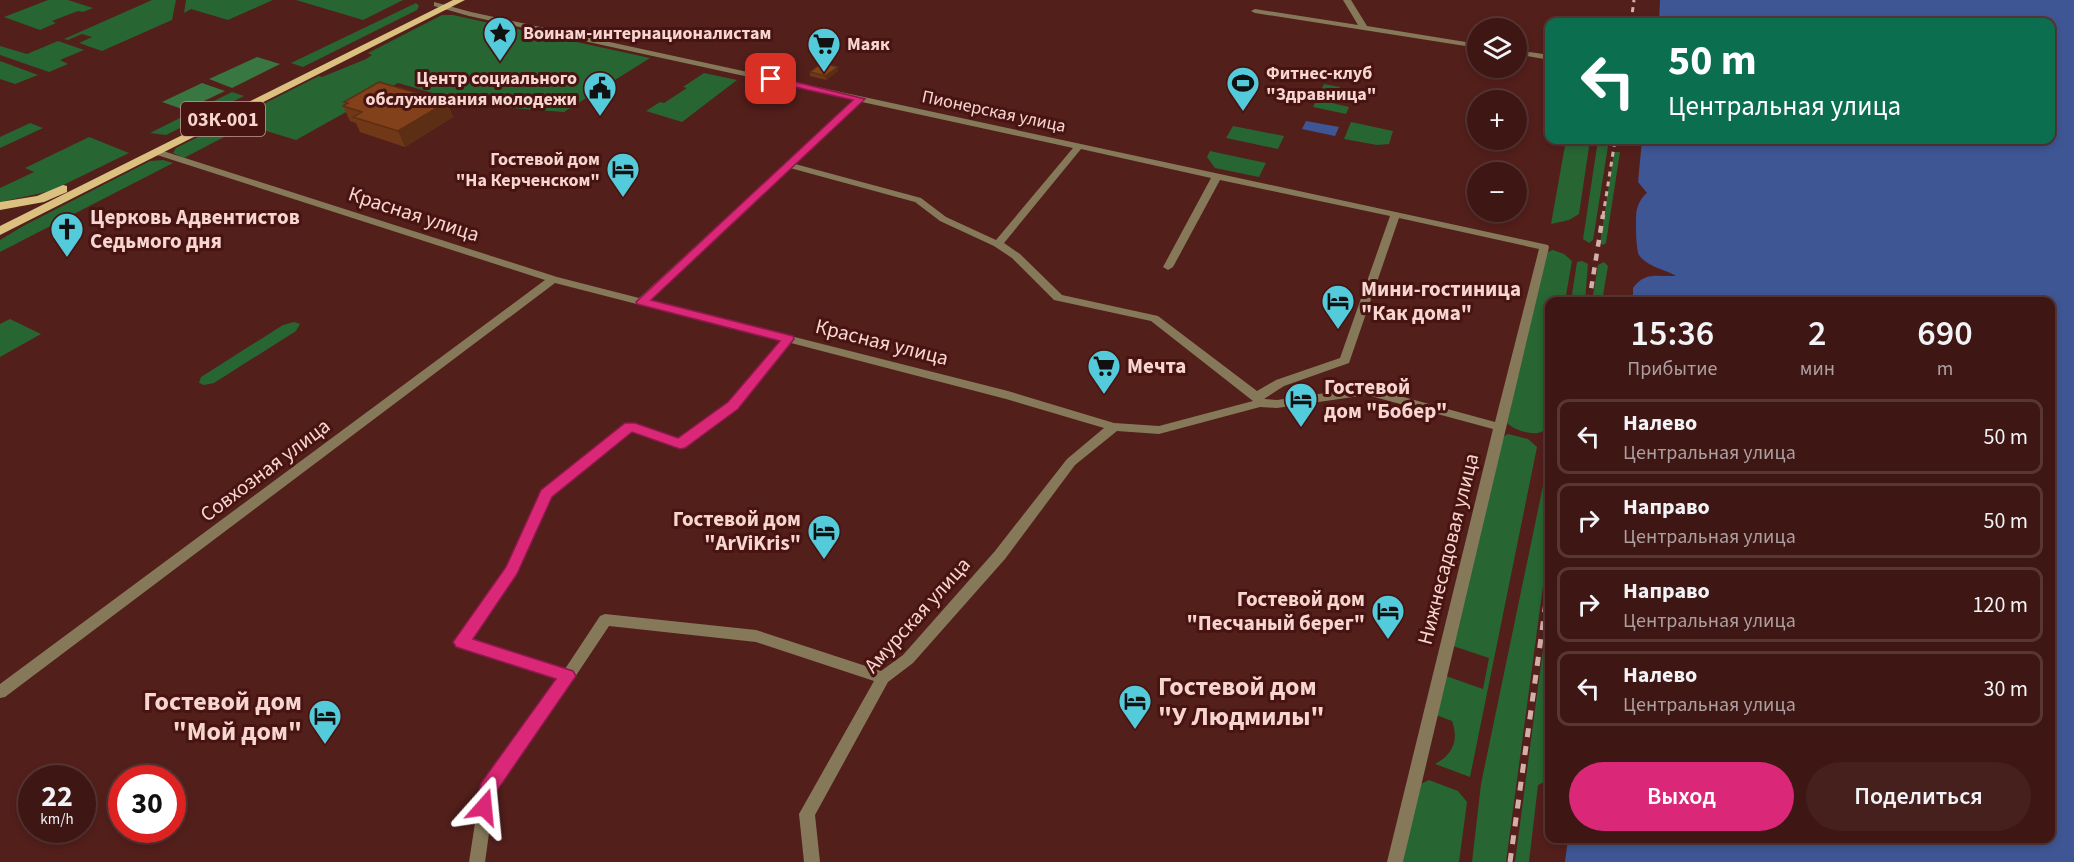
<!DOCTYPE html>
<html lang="ru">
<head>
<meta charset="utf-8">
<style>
  :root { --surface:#3e1714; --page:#45201d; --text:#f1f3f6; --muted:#ad9fa0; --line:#573634; --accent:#db2777 }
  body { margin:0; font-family:"Source Sans 3",sans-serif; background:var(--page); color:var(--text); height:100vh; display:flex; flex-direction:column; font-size:22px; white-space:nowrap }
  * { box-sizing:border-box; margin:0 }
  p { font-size:20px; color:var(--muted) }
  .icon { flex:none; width:33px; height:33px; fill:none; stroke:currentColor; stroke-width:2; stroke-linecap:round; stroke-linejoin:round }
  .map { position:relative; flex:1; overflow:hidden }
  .sheet { position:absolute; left:1545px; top:297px; width:510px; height:546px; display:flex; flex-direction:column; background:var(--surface); border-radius:12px; box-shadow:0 3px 9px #0003,0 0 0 2px var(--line) }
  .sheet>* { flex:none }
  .top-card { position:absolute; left:1545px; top:18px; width:510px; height:126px; border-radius:12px; box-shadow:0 3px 9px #0003,0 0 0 2px var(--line); background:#0b6e4f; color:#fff; overflow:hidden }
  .buttons { position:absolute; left:1467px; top:18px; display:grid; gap:12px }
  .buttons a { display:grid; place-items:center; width:60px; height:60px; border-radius:50%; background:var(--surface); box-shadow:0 3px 9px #0003,0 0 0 2px var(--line); font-size:30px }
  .speed { position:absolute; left:18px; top:765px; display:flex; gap:12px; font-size:30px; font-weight:700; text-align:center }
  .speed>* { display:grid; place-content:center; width:78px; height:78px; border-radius:50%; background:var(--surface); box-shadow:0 3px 9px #0003,0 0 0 2px var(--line); line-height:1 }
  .speed small { font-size:15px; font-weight:400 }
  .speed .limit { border:9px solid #d22; background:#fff; color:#111 }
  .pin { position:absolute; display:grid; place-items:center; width:51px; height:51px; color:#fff; margin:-26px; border-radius:12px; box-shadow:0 3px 9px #0006 }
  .me { position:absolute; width:66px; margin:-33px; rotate:18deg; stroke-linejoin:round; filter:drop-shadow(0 0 4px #0008) }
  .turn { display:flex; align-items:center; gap:21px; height:126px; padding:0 24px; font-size:27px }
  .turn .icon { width:78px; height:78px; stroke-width:2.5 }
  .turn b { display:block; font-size:42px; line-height:51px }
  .eta { display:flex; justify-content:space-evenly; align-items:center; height:102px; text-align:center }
  .eta b { font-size:36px; font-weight:600; line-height:42px }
  .primary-button { display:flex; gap:12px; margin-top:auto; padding:12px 24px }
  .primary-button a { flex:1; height:69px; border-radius:36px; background:var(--accent); color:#fff; font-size:24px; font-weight:600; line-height:69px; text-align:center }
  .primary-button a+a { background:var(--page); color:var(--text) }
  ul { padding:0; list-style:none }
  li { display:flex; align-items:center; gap:18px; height:75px; margin:0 12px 9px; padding:0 12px; border:3px solid var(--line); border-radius:12px }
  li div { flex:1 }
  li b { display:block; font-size:22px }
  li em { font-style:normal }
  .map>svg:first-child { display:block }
  .green { fill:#276532 }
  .forest { fill:#387742 }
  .water { fill:#3f5694 }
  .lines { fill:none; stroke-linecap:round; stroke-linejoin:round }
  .street { fill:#86795a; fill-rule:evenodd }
  .primary { fill:#dbc07f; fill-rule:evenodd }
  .rail-far2 { stroke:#d4afaa; stroke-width:3; stroke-dasharray:5 5; stroke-linecap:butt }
  .rail-far1 { stroke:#d4afaa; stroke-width:4.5; stroke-dasharray:7 7; stroke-linecap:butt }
  .rail { stroke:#d4afaa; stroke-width:5; stroke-dasharray:9 9; stroke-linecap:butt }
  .wall { fill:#713817 }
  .shaded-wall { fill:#5c2e13 }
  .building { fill:#83411b; stroke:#5c2e13; stroke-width:1.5 }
  .route { fill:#db2777; stroke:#8e194d; stroke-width:1.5 }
  .labels { text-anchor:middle; stroke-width:6; stroke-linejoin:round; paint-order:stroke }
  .far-poi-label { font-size:18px; font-weight:bold; fill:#f7d5d0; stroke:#471411; text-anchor:start }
  .far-street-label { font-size:18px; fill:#f7d5d0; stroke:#471411 }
  .shield { fill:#471411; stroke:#c29b97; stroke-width:1.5 }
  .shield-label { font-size:20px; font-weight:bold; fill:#f7d5d0 }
  .street-label { font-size:21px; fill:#f7d5d0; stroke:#471411 }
  .poi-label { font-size:21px; font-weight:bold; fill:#f7d5d0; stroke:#471411; text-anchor:start }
  .near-poi-label { font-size:26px; font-weight:bold; fill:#f7d5d0; stroke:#471411; text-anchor:start }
</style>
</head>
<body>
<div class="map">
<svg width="2074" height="862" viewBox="0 0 2074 862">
  <rect width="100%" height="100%" fill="#531f1b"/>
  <g class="green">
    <polygon points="48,0 68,0 93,8 83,12 78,11 52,21 56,23 40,30 4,17"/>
    <polygon points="152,0 176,0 172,20 102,51 79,43 92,37 82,34 68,40 64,39"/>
    <polygon points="186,0 273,0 228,20 191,9 184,13"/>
    <polygon points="296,0 403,0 363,20"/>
    <polygon points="416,3 419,6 417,10 303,67 291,63"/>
    <polygon points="442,15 453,15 650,58 564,112 474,105 398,83 296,140 247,125 184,158 173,153 176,148 319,76 322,77 366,59 372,55 368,53"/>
    <polygon points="58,41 84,50 60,60 68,64 49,72 0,55 0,46 27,54"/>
    <polygon points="0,61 38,75 15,84 0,79"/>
    <polygon points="704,73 737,80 682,122 646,111 660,102 664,103 687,88 683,87"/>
    <polygon points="1324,84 1340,87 1332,103 1349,107 1346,114 1313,107"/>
    <polygon points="232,92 244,96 166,135 150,133"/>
    <polygon points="1351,122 1393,131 1389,144 1377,145 1344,139"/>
    <polygon points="30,123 43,128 0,148 0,137"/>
    <polygon points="1233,126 1284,136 1278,149 1226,138"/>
    <polygon points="89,137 129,153 51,191 0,202 0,188 34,172 25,168"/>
    <polygon points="1566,140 1590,140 1579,214 1569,220 1551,224"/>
    <polygon points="1598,140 1609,140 1593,240 1589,243 1583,239"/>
    <polygon points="1210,151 1266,163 1259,177 1215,168 1207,157"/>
    <polygon points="1614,152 1620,152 1606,243 1603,245 1600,243"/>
    <polygon points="163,160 173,163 0,252 0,240 25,225 150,161"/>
    <path d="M 1553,250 L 1564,254 L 1572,261 L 1565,301 L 1550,302 L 1549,392 L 1543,431 C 1534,437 1514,430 1507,423 L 1547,252 Z"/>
    <polygon points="1582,261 1588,264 1585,301 1571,301 1577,262"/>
    <polygon points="1604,262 1608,266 1602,301 1592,301 1598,265"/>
    <polygon points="10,319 41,334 0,357 0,324"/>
    <polygon points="294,322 300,324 296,331 214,383 204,385 199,383 201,377 283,325"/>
    <path d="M 1508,434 L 1528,439 L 1537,447 L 1470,777 L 1435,764 C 1453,755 1459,740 1452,721 L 1436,715 L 1446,676 L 1483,689 L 1489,658 L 1453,646 L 1503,437 Z"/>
    <polygon points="1549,457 1549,541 1506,862 1472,862 1481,784"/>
    <polygon points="1549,603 1549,692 1545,722 1549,734 1549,751 1546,781 1538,785 1529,862 1515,862"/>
    <polygon points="1429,780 1458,791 1467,802 1459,862 1403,862 1419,785"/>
  </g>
  <g class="forest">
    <polygon points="257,57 280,64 232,88 209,79"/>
    <polygon points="202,83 225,91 185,110 162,102"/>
  </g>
  <g class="water">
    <path d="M 1660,0 L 2074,0 L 2074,862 L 1565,862 L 1568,839 L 2050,838 L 2050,302 L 1629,301 L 1633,294 L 1633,288 C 1645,271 1658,277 1676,276 C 1665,269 1647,267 1639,255 C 1636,251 1635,215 1637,209 C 1639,202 1642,197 1647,193 L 1638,182 L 1642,140 L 2050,140 L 2050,22 L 1659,22 Z"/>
    <polygon points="1306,121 1339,127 1335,136 1302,129"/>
  </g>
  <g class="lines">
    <g class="street">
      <polygon points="1343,0 1351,0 1367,26 1478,44 1478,48 1255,13 1251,11 1255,9 1358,25"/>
      <path d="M 434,2 L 471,12 L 1548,245 L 1549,247 L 1403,862 L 1387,862 L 1493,429 L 1367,395 L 1277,408 L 1260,407 L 1159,434 L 1117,431 L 1075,465 L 1005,559 L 913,663 L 888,682 L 815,815 L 820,862 L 804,862 L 799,814 L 874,681 L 756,642 L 609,626 L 573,680 L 495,791 L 485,862 L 469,862 L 481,784 L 558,679 L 456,646 L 454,642 L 507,567 L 542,491 L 626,423 L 634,423 L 679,439 L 729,403 L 781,341 L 555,283 L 5,697 L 0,698 L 0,684 L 545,280 L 154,154 L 154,150 L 160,150 L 557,277 L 639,298 L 854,100 L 469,16 L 434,6 ZM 862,102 L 1073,148 L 996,240 L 946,217 L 921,198 L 795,164 ZM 1081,149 L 1211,178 L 1163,267 L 1168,270 L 1173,267 L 1220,180 L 1390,216 L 1340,358 L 1276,380 L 1257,391 L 1158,316 L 1062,295 L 1020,254 L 1004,243 ZM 790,168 L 915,202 L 940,221 L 994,246 L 1012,258 L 1054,300 L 1151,321 L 1253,401 L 1159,426 L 1114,423 L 1008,391 L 649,300 ZM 1399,218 L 1539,249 L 1495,422 L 1367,387 L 1277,400 L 1264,399 L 1284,386 L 1349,363 ZM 791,343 L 1006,399 L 1104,428 L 1067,459 L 995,551 L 903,655 L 881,671 L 756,630 L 605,614 L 600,616 L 565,669 L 471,639 L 517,574 L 551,497 L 632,431 L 676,447 L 684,447 L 737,409 Z"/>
      <polygon points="1516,50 1550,55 1550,60 1516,54"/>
    </g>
    <g class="primary">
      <polygon points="453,0 465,0 0,235 0,226"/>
      <polygon points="63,185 67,186 67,192 44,202 0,210 0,202 37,196"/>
    </g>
    <g class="rail-far2">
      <polyline points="1631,22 1634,0"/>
      <polyline points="1603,216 1615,140"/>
    </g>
    <polyline class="rail-far1" points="1589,302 1603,215"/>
    <polyline class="rail" points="1510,862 1550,573"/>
  </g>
  <g class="wall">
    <polygon points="838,67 838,71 826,80 810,76 810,72"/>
    <polygon points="344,102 447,102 453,117 405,147 360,132 356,123 350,121 343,106 345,105"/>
  </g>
  <g class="shaded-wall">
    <polygon points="838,67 838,71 826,80 825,76"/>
    <polygon points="447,102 453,117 405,147 398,131"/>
  </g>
  <g class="building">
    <polygon points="822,63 838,67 825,76 810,72"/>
    <polygon points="379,82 447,102 398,131 353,117 362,112 343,106 348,103 344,102"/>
  </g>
  <polygon class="route" points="771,76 865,99 651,300 793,336 794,339 738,409 685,448 680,449 632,432 552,497 517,574 473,639 573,671 576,676 496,792 491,813 484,816 478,813 475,807 481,783 556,679 456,647 453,642 506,567 541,490 625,423 635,423 678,438 728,402 780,341 637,304 636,302 853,100 768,81 766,79"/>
  <defs>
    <symbol id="sight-pin" viewBox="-11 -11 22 30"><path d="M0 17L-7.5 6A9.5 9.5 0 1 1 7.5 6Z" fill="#53cbdb" stroke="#471411"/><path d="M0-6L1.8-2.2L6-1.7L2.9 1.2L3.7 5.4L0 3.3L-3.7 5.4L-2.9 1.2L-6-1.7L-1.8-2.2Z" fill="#111"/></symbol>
    <symbol id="supermarket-pin" viewBox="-11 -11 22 30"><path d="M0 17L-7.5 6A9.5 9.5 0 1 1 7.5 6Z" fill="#53cbdb" stroke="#471411"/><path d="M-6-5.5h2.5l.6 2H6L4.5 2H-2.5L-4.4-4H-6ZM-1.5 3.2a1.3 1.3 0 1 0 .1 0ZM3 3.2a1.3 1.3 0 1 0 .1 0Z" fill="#111"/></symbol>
    <symbol id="stadium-pin" viewBox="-11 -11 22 30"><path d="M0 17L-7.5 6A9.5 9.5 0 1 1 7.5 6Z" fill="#53cbdb" stroke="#471411"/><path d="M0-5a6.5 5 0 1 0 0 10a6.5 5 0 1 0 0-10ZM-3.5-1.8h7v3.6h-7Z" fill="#111"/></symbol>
    <symbol id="civic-pin" viewBox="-11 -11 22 30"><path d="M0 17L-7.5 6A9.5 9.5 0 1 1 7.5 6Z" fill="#53cbdb" stroke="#471411"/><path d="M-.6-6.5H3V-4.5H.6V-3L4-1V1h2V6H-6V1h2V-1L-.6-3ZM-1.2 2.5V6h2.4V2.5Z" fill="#111"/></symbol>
    <symbol id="hotel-pin" viewBox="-11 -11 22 30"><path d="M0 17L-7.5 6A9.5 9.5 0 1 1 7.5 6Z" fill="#53cbdb" stroke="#471411"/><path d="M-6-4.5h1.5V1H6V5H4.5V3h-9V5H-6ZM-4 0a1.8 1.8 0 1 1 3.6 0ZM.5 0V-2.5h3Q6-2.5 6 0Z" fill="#111"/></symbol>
    <symbol id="church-pin" viewBox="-11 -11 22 30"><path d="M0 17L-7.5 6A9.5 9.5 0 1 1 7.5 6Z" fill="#53cbdb" stroke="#471411"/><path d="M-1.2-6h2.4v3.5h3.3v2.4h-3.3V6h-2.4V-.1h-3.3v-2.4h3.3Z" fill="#111"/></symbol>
  </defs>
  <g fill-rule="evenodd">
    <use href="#sight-pin" x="481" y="14" width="38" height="52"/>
    <use href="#supermarket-pin" x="805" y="25" width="38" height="52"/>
    <use href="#stadium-pin" x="1224" y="64" width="38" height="52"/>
    <use href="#civic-pin" x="581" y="69" width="38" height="52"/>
    <use href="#hotel-pin" x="604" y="150" width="38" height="52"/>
    <use href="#church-pin" x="48" y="210" width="38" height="52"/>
    <use href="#hotel-pin" x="1319" y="282" width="38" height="52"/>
    <use href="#supermarket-pin" x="1085" y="347" width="38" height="52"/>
    <use href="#hotel-pin" x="1282" y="380" width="38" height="52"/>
    <use href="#hotel-pin" x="805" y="512" width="38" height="52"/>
    <use href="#hotel-pin" x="1369" y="592" width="38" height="52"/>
    <use href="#hotel-pin" x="1116" y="682" width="38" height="52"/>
    <use href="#hotel-pin" x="306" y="697" width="38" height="52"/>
  </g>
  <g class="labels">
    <g class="far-poi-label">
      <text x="523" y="39">Воинам-интернационалистам</text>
      <text x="847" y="50">Маяк</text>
      <text x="1266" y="79">Фитнес-клуб<tspan x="1266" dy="21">"Здравница"</tspan></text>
      <text x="577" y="84" text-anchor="end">Центр социального<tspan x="577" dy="21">обслуживания молодежи</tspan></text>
      <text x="600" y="165" text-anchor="end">Гостевой дом<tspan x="600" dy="21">"На Керченском"</tspan></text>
    </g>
    <g class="far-street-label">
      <text transform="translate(994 111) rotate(12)" y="6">Пионерская улица</text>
    </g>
    <rect class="shield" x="181" y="102" width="84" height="34" rx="4.5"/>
    <g class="shield-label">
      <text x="223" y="126">03К-001</text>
    </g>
    <g class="street-label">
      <text transform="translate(414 214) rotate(18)" y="7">Красная улица</text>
      <text transform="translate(882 342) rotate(14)" y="7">Красная улица</text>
      <text transform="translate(265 470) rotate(-37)" y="7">Совхозная улица</text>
      <text transform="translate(1448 549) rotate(-76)" y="7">Нижнесадовая улица</text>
      <text transform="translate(917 615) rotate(-48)" y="7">Амурская улица</text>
    </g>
    <g class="poi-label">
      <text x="90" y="224">Церковь Адвентистов<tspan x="90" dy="24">Седьмого дня</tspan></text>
      <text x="1361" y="296">Мини-гостиница<tspan x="1361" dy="24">"Как дома"</tspan></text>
      <text x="1127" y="373">Мечта</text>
      <text x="1324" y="394">Гостевой<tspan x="1324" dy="24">дом "Бобер"</tspan></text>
      <text x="801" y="526" text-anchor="end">Гостевой дом<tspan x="801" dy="24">"ArViKris"</tspan></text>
      <text x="1365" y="606" text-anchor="end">Гостевой дом<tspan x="1365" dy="24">"Песчаный берег"</tspan></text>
    </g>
    <g class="near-poi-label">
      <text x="1158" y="695">Гостевой дом<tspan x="1158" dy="30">"У Людмилы"</tspan></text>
      <text x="302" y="710" text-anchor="end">Гостевой дом<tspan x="302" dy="30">"Мой дом"</tspan></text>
    </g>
  </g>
</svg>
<div class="buttons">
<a><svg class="icon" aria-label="layers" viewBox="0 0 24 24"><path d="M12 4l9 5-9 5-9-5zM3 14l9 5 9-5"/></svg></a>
<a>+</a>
<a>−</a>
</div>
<div class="speed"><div>22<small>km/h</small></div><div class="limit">30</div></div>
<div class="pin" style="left:771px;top:79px;background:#d93025"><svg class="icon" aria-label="arrive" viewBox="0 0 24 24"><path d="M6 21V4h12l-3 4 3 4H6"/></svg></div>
<svg class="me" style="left:484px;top:807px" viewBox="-20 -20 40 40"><path d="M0-17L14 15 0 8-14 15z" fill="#db2777" stroke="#fff" stroke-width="4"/></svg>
<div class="top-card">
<div class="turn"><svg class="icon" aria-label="left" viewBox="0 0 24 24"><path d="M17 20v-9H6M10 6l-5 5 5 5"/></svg><div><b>50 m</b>Центральная улица</div></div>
</div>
<section class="sheet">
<div class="eta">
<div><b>15:36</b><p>Прибытие</p></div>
<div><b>2</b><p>мин</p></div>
<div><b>690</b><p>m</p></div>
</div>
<ul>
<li><svg class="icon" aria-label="left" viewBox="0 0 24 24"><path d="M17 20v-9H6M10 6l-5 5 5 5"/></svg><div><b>Налево</b><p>Центральная улица</p></div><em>50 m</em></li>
<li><svg class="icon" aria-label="right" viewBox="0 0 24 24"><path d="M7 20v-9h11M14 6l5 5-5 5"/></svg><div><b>Направо</b><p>Центральная улица</p></div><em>50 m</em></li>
<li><svg class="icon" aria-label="right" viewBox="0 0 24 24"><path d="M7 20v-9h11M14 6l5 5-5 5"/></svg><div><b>Направо</b><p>Центральная улица</p></div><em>120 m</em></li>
<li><svg class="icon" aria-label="left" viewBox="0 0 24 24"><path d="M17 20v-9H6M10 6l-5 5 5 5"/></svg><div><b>Налево</b><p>Центральная улица</p></div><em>30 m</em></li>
</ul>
<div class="primary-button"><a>Выход</a><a>Поделиться</a></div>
</section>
</div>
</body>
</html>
